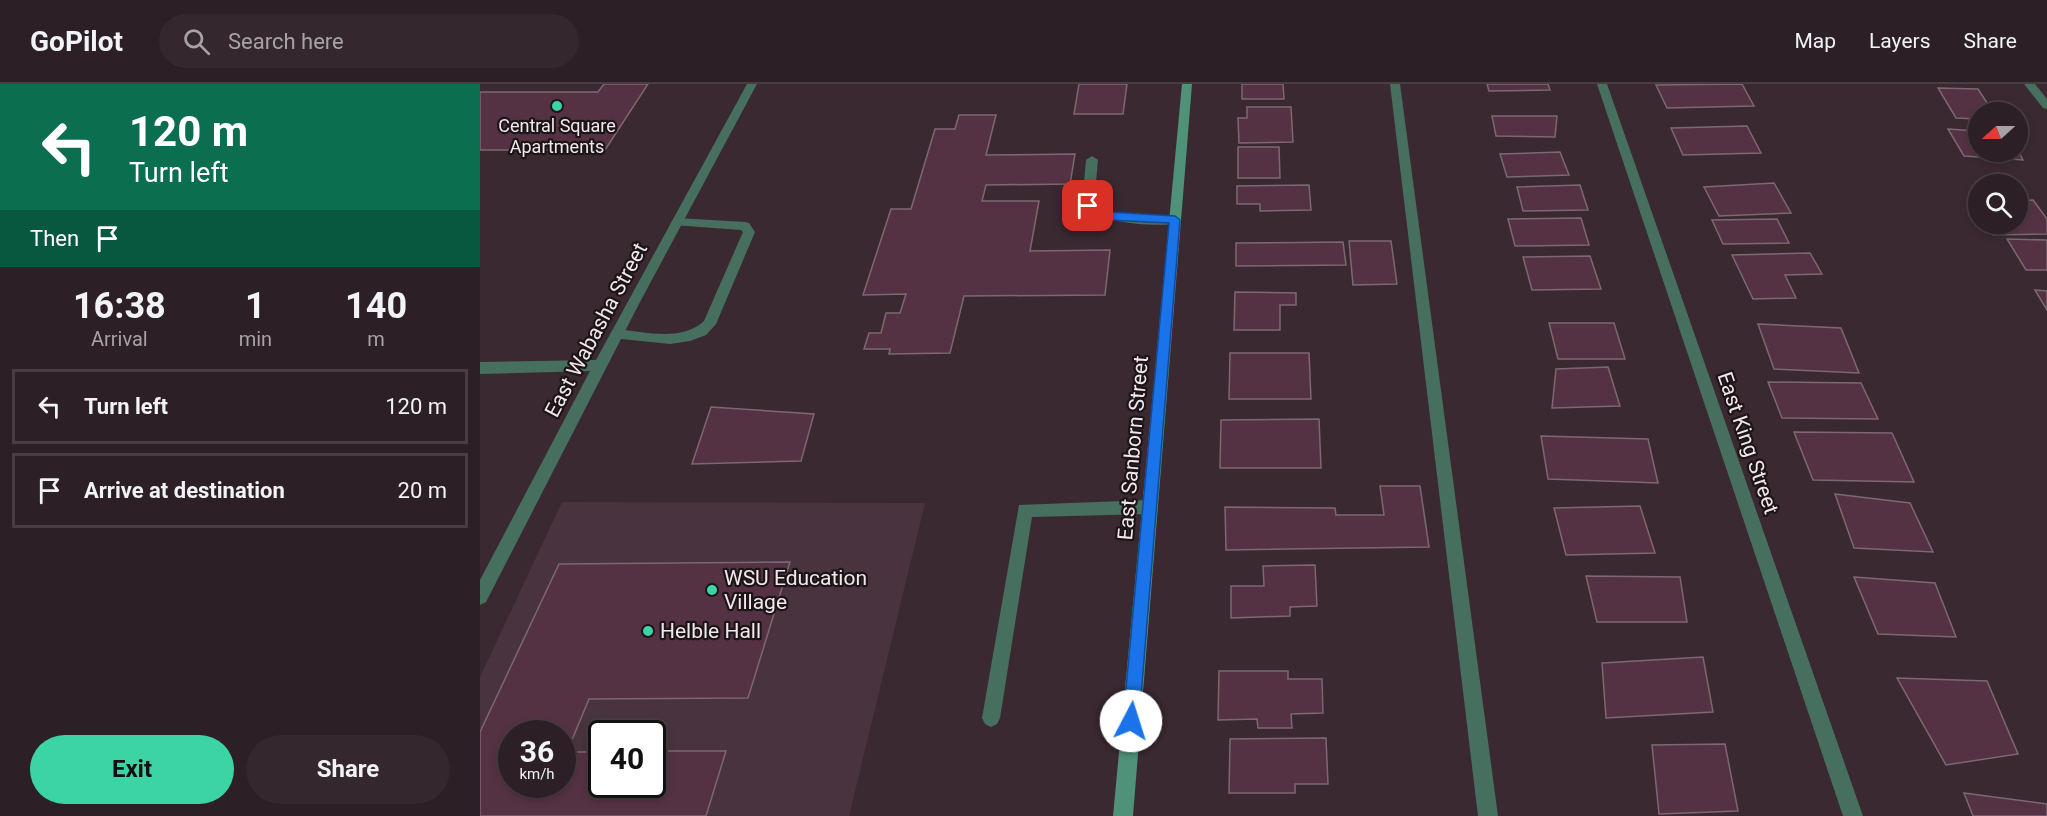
<!DOCTYPE html>
<html lang="en">
<head>
<meta charset="utf-8">
<style>
  :root { --surface:#2c1f25; --page:#34272d; --text:#f1f3f6; --muted:#a6a2a7; --line:#483d42; --accent:#3cd4a4 }
  body { margin:0; font-family:Roboto,sans-serif; background:var(--page); color:var(--text); height:100vh; display:flex; flex-direction:column; font-size:22px; white-space:nowrap }
  * { box-sizing:border-box; margin:0 }
  p { font-size:20px; color:var(--muted) }
  .icon { flex:none; width:33px; height:33px; fill:none; stroke:currentColor; stroke-width:2; stroke-linecap:round; stroke-linejoin:round }
  .map { position:relative; flex:1; overflow:hidden }
  .sheet { display:flex; flex-direction:column; background:var(--surface); width:480px }
  .sheet>* { flex:none }
  .hud { background:#0b6e4f; color:#fff; overflow:hidden }
  .needle { width:39px; rotate:249deg }
  .fabs { position:absolute; left:1488px; top:18px; display:grid; gap:12px }
  .fabs a { display:grid; place-items:center; width:60px; height:60px; border-radius:50%; background:var(--surface); box-shadow:0 3px 9px #0003,0 0 0 2px var(--line); font-size:30px }
  .speed { position:absolute; left:18px; top:636px; display:flex; gap:12px; font-size:30px; font-weight:700; text-align:center }
  .speed>* { display:grid; place-content:center; width:78px; height:78px; border-radius:50%; background:var(--surface); box-shadow:0 3px 9px #0003,0 0 0 2px var(--line); line-height:1 }
  .speed small { font-size:15px; font-weight:400 }
  .speed .limit { border:3px solid #111; border-radius:9px; background:#fff; color:#111 }
  .pin { position:absolute; display:grid; place-items:center; width:51px; height:51px; color:#fff; margin:-26px; border-radius:12px; box-shadow:0 3px 9px #0006 }
  .me { position:absolute; width:66px; margin:-33px; rotate:5deg; stroke-linejoin:round; filter:drop-shadow(0 0 4px #0008) }
  .turn { display:flex; align-items:center; gap:21px; height:126px; padding:0 30px; font-size:27px }
  .turn .icon { width:78px; height:78px; stroke-width:2.5 }
  .turn b { display:block; font-size:42px; line-height:51px }
  .then { display:flex; align-items:center; height:57px; padding:0 30px; background:#0003; gap:12px; font-size:22px }
  .eta { display:flex; justify-content:space-evenly; align-items:center; height:102px; text-align:center }
  .eta b { font-size:36px; font-weight:700; line-height:42px }
  .action { display:flex; gap:12px; margin-top:auto; padding:12px 30px }
  .action a { flex:1; height:69px; border-radius:36px; background:var(--accent); color:#111; font-size:24px; font-weight:700; line-height:69px; text-align:center }
  .action a+a { background:var(--page); color:var(--text) }
  ul { padding:0; list-style:none }
  li { display:flex; align-items:center; gap:18px; height:75px; margin:0 12px 9px; padding:0 18px; border:3px solid var(--line); border-radius:0px }
  li div { flex:1 }
  li b { display:block; font-size:22px }
  li em { font-style:normal }
  header { display:flex; align-items:center; gap:36px; box-sizing:border-box; height:84px; padding:0 30px; background:var(--surface); border-bottom:2px solid var(--line) }
  header strong { font-size:28px }
  nav { display:flex; gap:33px; margin-inline-start:auto; font-size:21px }
  .search { width:420px; height:54px; background:var(--page); display:flex; align-items:center; gap:15px; box-sizing:border-box; padding:0 21px; border-radius:33px; color:var(--muted); font-size:22px }
  main { display:flex; flex:1; min-height:0 }
  .map>svg:first-child { display:block }
  .built { fill:#49333e; fill-rule:evenodd }
  .building { fill:#553243; stroke:#7c6871; stroke-width:1.5; fill-rule:evenodd }
  .lines { fill:none; stroke-linecap:round; stroke-linejoin:round }
  .lane { fill:#476f5f; fill-rule:evenodd }
  .street { fill:#476f5f; fill-rule:evenodd }
  .secondary { fill:#509279; fill-rule:evenodd }
  .route { fill:#1a73e8; stroke:#114b97; stroke-width:1.5 }
  .poi-dot { fill:#3cd4a4; stroke:#1c1518; stroke-width:2 }
  .labels { text-anchor:middle; stroke-width:4.5; stroke-linejoin:round; paint-order:stroke }
  .far-poi-label { font-size:18px; fill:#f3e7ec; stroke:#1c1518 }
  .street-label { font-size:21px; fill:#f3e7ec; stroke:#1c1518 }
  .poi-label { font-size:21px; fill:#f3e7ec; stroke:#1c1518; text-anchor:start }
</style>
</head>
<body>
<header>
<strong>GoPilot</strong>
<div class="search"><svg class="icon" aria-label="search" viewBox="0 0 24 24"><circle cx="10" cy="10" r="6"/><path d="M15 15l6 6"/></svg>Search here</div>
<nav><a>Map</a><a>Layers</a><a>Share</a></nav>
</header>
<main>
<section class="sheet">
<div class="hud">
<div class="turn"><svg class="icon" aria-label="left" viewBox="0 0 24 24"><path d="M17 20v-9H6M10 6l-5 5 5 5"/></svg><div><b>120 m</b>Turn left</div></div>
<div class="then">Then<svg class="icon" aria-label="arrive" viewBox="0 0 24 24"><path d="M6 21V4h12l-3 4 3 4H6"/></svg></div>
</div>
<div class="eta">
<div><b>16:38</b><p>Arrival</p></div>
<div><b>1</b><p>min</p></div>
<div><b>140</b><p>m</p></div>
</div>
<ul>
<li><svg class="icon" aria-label="left" viewBox="0 0 24 24"><path d="M17 20v-9H6M10 6l-5 5 5 5"/></svg><div><b>Turn left</b></div><em>120 m</em></li>
<li><svg class="icon" aria-label="arrive" viewBox="0 0 24 24"><path d="M6 21V4h12l-3 4 3 4H6"/></svg><div><b>Arrive at destination</b></div><em>20 m</em></li>
</ul>
<div class="action"><a>Exit</a><a>Share</a></div>
</section>
<div class="map">
<svg width="1567" height="732" viewBox="0 0 1567 732">
  <rect width="100%" height="100%" fill="#3a2931"/>
  <path class="built" d="M 82,418 L 445,419 L 369,732 L 0,732 L 0,593 ZM 32,650 L 82,650 L 82,700 L 32,700 ZM 122,650 L 172,650 L 172,700 L 122,700 Z"/>
  <g class="building">
    <polygon points="124,0 168,0 125,66 0,66 0,8 118,8"/>
    <polygon points="599,0 647,0 643,30 594,30"/>
    <polygon points="762,0 803,0 804,15 762,15"/>
    <polygon points="1007,0 1068,0 1070,6 1009,7"/>
    <polygon points="1262,0 1274,22 1187,24 1176,1"/>
    <polygon points="1458,4 1498,5 1513,28 1498,28 1498,35 1476,34"/>
    <polygon points="767,23 811,23 813,58 759,59 758,34 767,34"/>
    <polygon points="479,31 516,31 506,71 595,70 590,100 506,101 502,117 559,117 550,167 630,166 625,211 484,212 470,269 409,270 410,265 384,265 389,249 401,249 406,229 420,229 426,210 383,211 411,125 431,125 455,45 475,45"/>
    <polygon points="1012,32 1077,32 1075,53 1016,52"/>
    <polygon points="1267,42 1281,69 1203,71 1191,44"/>
    <polygon points="1468,45 1498,47 1498,68 1538,66 1543,76 1484,72"/>
    <polygon points="758,63 799,63 800,94 758,94"/>
    <polygon points="1080,68 1089,91 1027,93 1020,70"/>
    <polygon points="1294,99 1311,129 1239,132 1224,103"/>
    <polygon points="829,101 831,126 780,127 780,120 757,120 757,102"/>
    <polygon points="1100,101 1108,126 1043,127 1037,103"/>
    <polygon points="1553,116 1567,135 1567,150 1513,151 1505,140 1538,140 1538,117"/>
    <polygon points="1101,134 1109,161 1035,162 1028,135"/>
    <polygon points="1297,135 1309,159 1243,160 1232,136"/>
    <polygon points="1527,155 1567,156 1567,186 1546,186"/>
    <polygon points="869,157 911,157 917,200 873,201"/>
    <polygon points="863,158 866,181 756,182 756,159"/>
    <polygon points="1330,169 1342,190 1305,191 1316,214 1273,215 1252,171"/>
    <polygon points="1110,172 1121,205 1052,206 1043,173"/>
    <polygon points="1555,206 1567,207 1567,226"/>
    <polygon points="755,208 816,209 816,221 800,221 800,246 754,246"/>
    <polygon points="1069,239 1134,239 1145,275 1078,275"/>
    <polygon points="1278,240 1361,244 1379,289 1294,285"/>
    <polygon points="750,269 829,269 831,315 749,315"/>
    <polygon points="1128,283 1140,322 1072,324 1076,285"/>
    <polygon points="1288,298 1381,299 1398,335 1302,334"/>
    <polygon points="231,323 334,330 321,377 212,380"/>
    <polygon points="839,335 841,384 740,384 741,336"/>
    <polygon points="1314,348 1412,349 1434,398 1333,396"/>
    <polygon points="1061,352 1168,355 1178,399 1068,395"/>
    <polygon points="900,402 940,402 949,463 746,466 745,423 855,424 856,431 904,431"/>
    <polygon points="1355,410 1430,419 1453,468 1374,464"/>
    <polygon points="1160,422 1175,469 1086,471 1074,424"/>
    <path d="M 310,478 L 268,614 L 109,615 L 87,668 L 122,668 L 122,700 L 172,700 L 172,667 L 246,667 L 226,732 L 0,732 L 0,648 L 79,480 ZM 32,650 L 82,650 L 82,700 L 32,700 Z"/>
    <polygon points="835,481 837,522 810,523 810,532 751,534 751,502 784,502 783,482"/>
    <polygon points="1106,492 1200,493 1207,538 1117,538"/>
    <polygon points="1374,493 1455,499 1476,553 1398,550"/>
    <polygon points="1223,573 1233,628 1126,634 1122,579"/>
    <polygon points="739,587 808,587 808,595 842,595 843,629 811,630 812,644 778,644 777,635 738,636"/>
    <polygon points="1417,594 1507,597 1538,670 1466,681"/>
    <polygon points="846,654 848,700 815,700 815,709 749,709 750,655"/>
    <polygon points="1245,660 1258,727 1179,730 1172,661"/>
    <polygon points="1484,709 1567,720 1567,732 1493,732"/>
  </g>
  <g class="lines">
    <g class="lane">
      <polygon points="910,0 920,0 1018,732 998,732"/>
      <path d="M 612,72 L 618,76 L 614,120 L 637,129 L 695,132 L 701,136 L 699,139 C 680,144 615,139 602,122 L 606,76 Z"/>
      <path d="M 197,134 L 265,138 L 269,139 L 275,148 L 236,240 L 226,251 L 210,257 L 190,260 L 132,254 L 130,250 L 137,245 C 164,248 202,258 224,237 L 263,148 L 261,146 L 193,141 L 191,138 Z"/>
      <polygon points="669,416 675,418 677,423 675,428 669,430 552,433 520,634 517,640 511,643 505,640 502,634 539,421"/>
    </g>
    <g class="street">
      <polygon points="267,0 277,0 160,218 6,518 0,521 0,496 110,287 0,290 0,278 116,276"/>
      <polygon points="1117,0 1127,0 1383,732 1363,732"/>
      <polygon points="1544,0 1555,0 1567,15 1567,25 1563,24"/>
    </g>
    <polygon class="secondary" points="702,0 712,0 653,732 633,732"/>
  </g>
  <polygon class="route" points="608,118 629,128 695,132 700,136 659,637 657,643 651,645 645,643 643,637 689,139 627,136 604,125 604,119"/>
  <g class="poi-dot">
    <circle cx="77" cy="22" r="6"/>
    <circle cx="232" cy="506" r="6"/>
    <circle cx="168" cy="547" r="6"/>
  </g>
  <g class="labels">
    <g class="far-poi-label">
      <text x="77" y="48">Central Square<tspan x="77" dy="21">Apartments</tspan></text>
    </g>
    <g class="street-label">
      <text transform="translate(116 246) rotate(-62)" y="7">East Wabasha Street</text>
      <text transform="translate(1268 359) rotate(71)" y="7">East King Street</text>
      <text transform="translate(653 364) rotate(-85)" y="7">East Sanborn Street</text>
    </g>
    <g class="poi-label">
      <text x="244" y="501">WSU Education<tspan x="244" dy="24">Village</tspan></text>
      <text x="180" y="554">Helble Hall</text>
    </g>
  </g>
</svg>
<div class="fabs">
<a><svg class="needle" viewBox="-14 -14 28 28"><path d="M0-13l5 13h-10z" fill="#e53935"/><path d="M0 13l5-13h-10z" fill="#a6a2a7"/></svg></a>
<a><svg class="icon" aria-label="search" viewBox="0 0 24 24"><circle cx="10" cy="10" r="6"/><path d="M15 15l6 6"/></svg></a>
</div>
<div class="speed"><div>36<small>km/h</small></div><div class="limit">40</div></div>
<div class="pin" style="left:608px;top:122px;background:#d93025"><svg class="icon" aria-label="arrive" viewBox="0 0 24 24"><path d="M6 21V4h12l-3 4 3 4H6"/></svg></div>
<svg class="me" style="left:651px;top:637px" viewBox="-20 -20 40 40"><circle r="19" fill="#fff"/><path d="M0-13L10 11 0 6-10 11z" fill="#1a73e8"/></svg>
</div>
</main>
</body>
</html>
